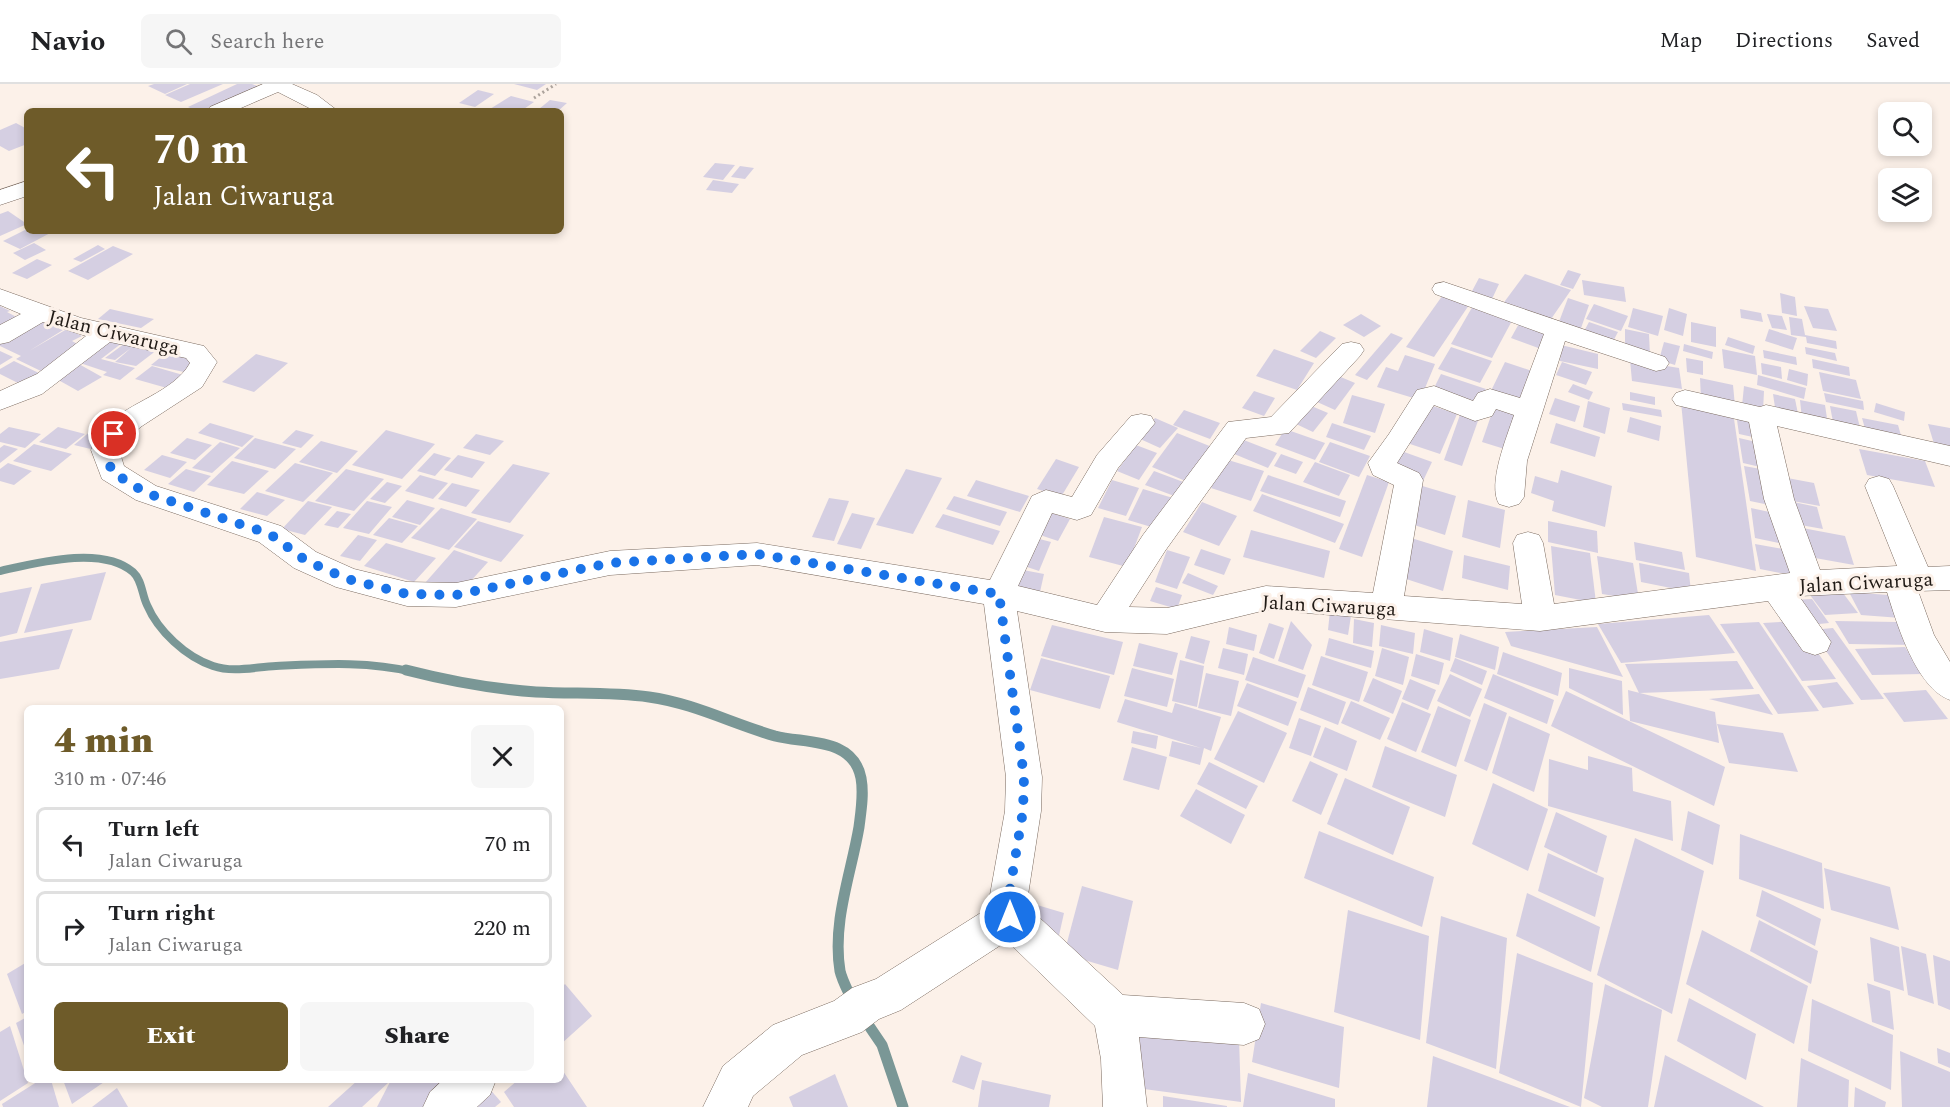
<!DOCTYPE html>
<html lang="en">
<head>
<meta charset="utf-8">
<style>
  :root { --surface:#fff; --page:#f6f6f6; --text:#202124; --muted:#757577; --line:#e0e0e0; --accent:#6e5b29 }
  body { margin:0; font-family:Spectral,serif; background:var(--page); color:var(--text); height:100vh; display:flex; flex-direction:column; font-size:22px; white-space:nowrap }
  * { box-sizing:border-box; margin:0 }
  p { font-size:20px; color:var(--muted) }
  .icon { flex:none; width:33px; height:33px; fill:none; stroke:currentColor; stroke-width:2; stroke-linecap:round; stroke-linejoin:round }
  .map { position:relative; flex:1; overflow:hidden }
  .sheet { position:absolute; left:24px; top:621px; width:540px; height:378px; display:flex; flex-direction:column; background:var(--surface); border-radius:9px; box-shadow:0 3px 9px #0003 }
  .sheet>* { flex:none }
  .hud { position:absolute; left:24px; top:24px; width:540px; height:126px; border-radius:9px; box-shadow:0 3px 9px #0003; background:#6e5b29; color:#fff; overflow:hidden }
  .fabs { position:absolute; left:1878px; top:18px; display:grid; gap:12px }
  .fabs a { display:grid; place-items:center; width:54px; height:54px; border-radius:9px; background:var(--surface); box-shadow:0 3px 9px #0003; font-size:30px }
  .pin { position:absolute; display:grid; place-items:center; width:51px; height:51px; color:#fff; margin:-26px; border:3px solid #fff; border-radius:50%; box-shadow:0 2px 6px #0007 }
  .me { position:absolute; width:66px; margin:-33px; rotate:0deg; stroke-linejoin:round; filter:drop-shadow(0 0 4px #0008) }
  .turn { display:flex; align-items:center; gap:21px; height:126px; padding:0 30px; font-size:27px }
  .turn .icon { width:78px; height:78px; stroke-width:2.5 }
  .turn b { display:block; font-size:42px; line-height:51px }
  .round { display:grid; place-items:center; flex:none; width:63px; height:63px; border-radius:9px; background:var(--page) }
  .summary { display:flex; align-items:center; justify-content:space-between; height:102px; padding:0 30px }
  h1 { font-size:36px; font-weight:800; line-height:45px; color:var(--accent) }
  .button { display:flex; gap:12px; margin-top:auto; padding:12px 30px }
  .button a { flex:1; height:69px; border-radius:9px; background:var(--accent); color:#fff; font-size:24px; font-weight:800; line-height:69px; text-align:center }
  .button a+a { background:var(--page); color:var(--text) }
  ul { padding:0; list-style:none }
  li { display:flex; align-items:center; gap:18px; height:75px; margin:0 12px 9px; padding:0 18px; border:3px solid var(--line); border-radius:9px }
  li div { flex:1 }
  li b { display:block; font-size:22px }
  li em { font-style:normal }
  header { display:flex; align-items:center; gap:36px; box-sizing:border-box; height:84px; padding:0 30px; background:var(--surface); border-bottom:2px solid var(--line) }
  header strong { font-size:28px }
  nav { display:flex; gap:33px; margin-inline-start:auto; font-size:21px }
  .search { width:420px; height:54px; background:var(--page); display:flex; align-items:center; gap:15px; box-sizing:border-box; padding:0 21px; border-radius:9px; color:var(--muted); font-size:22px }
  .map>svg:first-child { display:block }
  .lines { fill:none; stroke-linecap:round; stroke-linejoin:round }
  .stream-far1 { stroke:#7a9796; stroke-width:8 }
  .stream { stroke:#7a9796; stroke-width:11 }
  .building { fill:#d5cfe2 }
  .minor-casing { stroke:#7b6b60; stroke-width:1 }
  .path { stroke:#aca39c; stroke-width:3; stroke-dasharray:2 3; stroke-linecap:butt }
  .minor { fill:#fff; fill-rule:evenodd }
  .route { stroke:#1a73e8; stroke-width:10; stroke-dasharray:0 18 }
  .labels { text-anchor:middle; stroke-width:6; stroke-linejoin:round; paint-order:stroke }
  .street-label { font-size:20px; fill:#201a15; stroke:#fcf1e9 }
</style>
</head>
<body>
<header>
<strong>Navio</strong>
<div class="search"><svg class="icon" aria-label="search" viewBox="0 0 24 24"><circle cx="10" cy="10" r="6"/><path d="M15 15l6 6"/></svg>Search here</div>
<nav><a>Map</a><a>Directions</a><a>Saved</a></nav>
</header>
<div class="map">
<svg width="1950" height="1023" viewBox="0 0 1950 1023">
  <rect width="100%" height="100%" fill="#fcf1e9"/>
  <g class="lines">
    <path class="stream-far1" d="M 0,487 C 36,479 102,461 133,488 C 142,496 142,511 147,521 C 158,547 186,573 213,582 C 233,589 255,583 276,582 C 322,580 368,577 413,588"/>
    <g class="stream">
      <path d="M 406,586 C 449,597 492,605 536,608 C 574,610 612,608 649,613 C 693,619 733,640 775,652 C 806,660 853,653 861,694 C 864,710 861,727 859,743 C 851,790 832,838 840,887 C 842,896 848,907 852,916"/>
      <polyline points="863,933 882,961 903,1023"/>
    </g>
  </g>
  <g class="building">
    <polygon points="154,0 187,0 165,10 148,2"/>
    <polygon points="190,0 223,0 181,18 165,11"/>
    <polygon points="237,0 252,0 262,4 213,27 197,27 188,23"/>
    <polygon points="514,0 546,0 537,6"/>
    <polygon points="478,6 494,10 475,23 459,19"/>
    <polygon points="511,12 534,18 521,27 490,25"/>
    <polygon points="550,16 567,19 558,27 539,25"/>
    <polygon points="16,39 27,45 27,60 9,67 0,62 0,46"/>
    <polygon points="715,79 735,81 723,96 703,93"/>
    <polygon points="740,82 754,84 745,95 731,93"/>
    <polygon points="713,96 739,100 732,109 706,106"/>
    <polygon points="8,127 27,140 0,152 0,130"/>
    <polygon points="27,145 27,147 54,147 20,165 3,157"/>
    <polygon points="34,159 46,166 25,176 13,169"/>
    <polygon points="98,161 105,165 81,178 73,175"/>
    <polygon points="113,162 133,170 88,196 68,187"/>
    <polygon points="37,175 52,181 27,195 12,189"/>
    <polygon points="1568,186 1581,190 1573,205 1560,201"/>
    <polygon points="1525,190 1571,206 1549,238 1502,221"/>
    <polygon points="1479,194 1499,200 1492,215 1471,209"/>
    <polygon points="1582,196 1624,203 1626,218 1584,211"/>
    <polygon points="1445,208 1471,218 1434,273 1406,263"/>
    <polygon points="1780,209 1795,213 1797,232 1782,229"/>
    <polygon points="1568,214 1589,221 1579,250 1557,243"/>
    <polygon points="1474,220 1514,233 1492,274 1451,260"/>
    <polygon points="1594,220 1628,232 1621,247 1586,235"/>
    <polygon points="0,222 10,227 7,228 24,237 0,250"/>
    <polygon points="1804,222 1828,225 1837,247 1813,244"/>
    <polygon points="1633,224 1663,232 1658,252 1628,243"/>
    <polygon points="1669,224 1687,230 1683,252 1664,246"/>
    <polygon points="110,225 154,235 141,244 98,235"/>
    <polygon points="1740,225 1761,229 1763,238 1741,234"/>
    <polygon points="1361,230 1381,242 1364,253 1343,241"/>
    <polygon points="1767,230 1782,232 1787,246 1772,244"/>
    <polygon points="1789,233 1802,235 1805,251 1836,257 1837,265 1807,259 1806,253 1791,251"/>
    <polygon points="38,235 63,246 29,267 67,245 82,252 72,257 79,261 45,289 16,275 21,272 0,262 0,256"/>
    <polygon points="1521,236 1551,246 1541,265 1511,254"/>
    <polygon points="1589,238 1618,248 1611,261 1582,251"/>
    <polygon points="1691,238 1716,243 1716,263 1691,258"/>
    <polygon points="1625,245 1649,250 1650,272 1625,267"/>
    <polygon points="1769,245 1797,254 1793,266 1765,257"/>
    <polygon points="1320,247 1336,254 1316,274 1300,267"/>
    <polygon points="1391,249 1403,254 1367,296 1355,291"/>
    <polygon points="1728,253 1755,262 1753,270 1725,261"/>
    <polygon points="108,256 122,259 101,275 135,284 120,296 103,291 107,288 77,278"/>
    <polygon points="1664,258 1680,262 1675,281 1659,276"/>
    <polygon points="124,260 157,266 136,282 115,278 131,264 115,276 105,274"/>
    <polygon points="1684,260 1713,268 1712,275 1683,267"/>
    <polygon points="1561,261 1598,270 1598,285 1560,277"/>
    <polygon points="1451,263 1492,277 1480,299 1438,285"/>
    <polygon points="1805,263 1835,269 1837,277 1806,270"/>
    <polygon points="1274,265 1314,279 1297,306 1256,292"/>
    <polygon points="1722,265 1755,272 1757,291 1724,284"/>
    <polygon points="1763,266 1796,273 1797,281 1764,274"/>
    <polygon points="0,267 13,273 0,281"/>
    <polygon points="166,269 198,276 184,288 151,281"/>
    <polygon points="256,270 288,279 254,308 222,298"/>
    <polygon points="1405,271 1435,280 1420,316 1377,303 1386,283 1398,287"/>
    <polygon points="1686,274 1703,277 1703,291 1687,288"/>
    <polygon points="1812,275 1849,283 1850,292 1813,284"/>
    <polygon points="1630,276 1679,284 1682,305 1632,297"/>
    <polygon points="14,277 43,291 24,302 0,290 0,285"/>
    <polygon points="1505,278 1538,289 1523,323 1489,311"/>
    <polygon points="1562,278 1592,288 1586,301 1556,291"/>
    <polygon points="77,279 102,293 78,307 53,293"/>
    <polygon points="1761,279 1781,283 1782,295 1762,290"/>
    <polygon points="152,282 183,291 167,304 135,295"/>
    <polygon points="1789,285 1808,290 1807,302 1787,296"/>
    <polygon points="1819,288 1856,296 1861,315 1823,307"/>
    <polygon points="1441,290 1486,305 1477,324 1432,308"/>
    <polygon points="1336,291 1355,299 1335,326 1315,317"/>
    <polygon points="1758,291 1806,304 1804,315 1757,301"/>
    <polygon points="1700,294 1733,301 1735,322 1701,315"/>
    <polygon points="1573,300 1593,308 1589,316 1568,308"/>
    <polygon points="1744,302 1764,307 1763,327 1742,322"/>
    <polygon points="1254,307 1275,314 1264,332 1242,324"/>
    <polygon points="1630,308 1655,313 1655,321 1630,316"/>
    <polygon points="1824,309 1863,317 1864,326 1826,318"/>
    <polygon points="1773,310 1795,315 1799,335 1776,330"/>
    <polygon points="1352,311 1385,320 1375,349 1343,339"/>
    <polygon points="1555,314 1580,322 1575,338 1549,330"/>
    <polygon points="1800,316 1825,321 1828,341 1802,335"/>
    <polygon points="1588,317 1610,324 1605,350 1583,343"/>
    <polygon points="1681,318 1733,328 1756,487 1696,473"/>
    <polygon points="1424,319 1457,330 1440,370 1407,359"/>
    <polygon points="1622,319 1661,326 1662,333 1623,326"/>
    <polygon points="1876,319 1905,328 1904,337 1874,328"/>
    <polygon points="1495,320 1523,328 1511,367 1482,358"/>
    <polygon points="1309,321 1328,329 1313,348 1294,339"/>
    <polygon points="1830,322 1856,327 1861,348 1834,343"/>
    <polygon points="1184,326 1220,339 1210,355 1173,341"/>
    <polygon points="1461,328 1479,334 1462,382 1444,376"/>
    <polygon points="1736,329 1759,334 1762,355 1739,350"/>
    <polygon points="1630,333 1661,342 1659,357 1627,348"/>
    <polygon points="1155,334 1178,344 1160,364 1138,354"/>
    <polygon points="1862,334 1898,341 1902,355 1866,348"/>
    <polygon points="210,339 254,352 242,363 198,349"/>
    <polygon points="1332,339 1371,352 1364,366 1326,353"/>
    <polygon points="1556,339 1600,353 1595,373 1550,359"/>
    <polygon points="1928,340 1950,344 1950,366 1935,363"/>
    <polygon points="9,343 41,350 25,364 0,358 0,350"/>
    <polygon points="58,343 85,350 66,365 39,358"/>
    <polygon points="1285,345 1325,359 1315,376 1275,361"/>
    <polygon points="92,346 112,351 95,366 74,361"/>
    <polygon points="296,346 314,351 301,364 282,359"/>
    <polygon points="386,346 435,360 402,395 352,381"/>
    <polygon points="1177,349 1212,363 1188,398 1152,383"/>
    <polygon points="476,350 504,357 490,371 463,364"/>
    <polygon points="1236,353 1277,369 1268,384 1227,367"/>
    <polygon points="187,354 212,361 195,376 170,369"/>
    <polygon points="255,354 296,365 275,385 234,374"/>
    <polygon points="1739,354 1765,360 1769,385 1743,379"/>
    <polygon points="321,357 358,367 337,389 299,378"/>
    <polygon points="220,358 240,364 212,389 192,384"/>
    <polygon points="1330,358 1370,372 1359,393 1319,378"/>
    <polygon points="34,360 72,370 51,387 13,377"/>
    <polygon points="4,361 18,365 0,379 0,364"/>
    <polygon points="1136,361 1157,369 1139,396 1117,387"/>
    <polygon points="1393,364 1432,378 1423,397 1384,383"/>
    <polygon points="1859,365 1925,377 1935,403 1867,391"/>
    <polygon points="434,369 451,374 435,392 417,387"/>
    <polygon points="1281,370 1303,378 1296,390 1274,382"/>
    <polygon points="162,371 187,378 170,394 144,386"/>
    <polygon points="458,371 485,378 472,394 444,386"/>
    <polygon points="1056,375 1079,383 1061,413 1037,405"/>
    <polygon points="1225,375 1264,387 1251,417 1211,404"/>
    <polygon points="232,377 269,387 244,410 207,401"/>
    <polygon points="1315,378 1350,391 1339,412 1303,398"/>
    <polygon points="8,379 32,387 14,401 0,397 0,385"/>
    <polygon points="295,379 333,389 303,418 265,407"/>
    <polygon points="513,380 550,389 510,439 471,429"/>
    <polygon points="1744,382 1766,386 1774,422 1750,417"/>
    <polygon points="186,385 211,392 194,408 168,400"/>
    <polygon points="346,385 384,395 354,427 315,417"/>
    <polygon points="906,385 942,394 913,450 876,441"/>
    <polygon points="1561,386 1612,402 1605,443 1552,427 1554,417 1531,409 1535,392 1558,399"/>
    <polygon points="1154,387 1186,399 1177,413 1145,401"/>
    <polygon points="420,391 448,399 433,415 405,407"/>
    <polygon points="1268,391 1346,417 1340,433 1260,407"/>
    <polygon points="1367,391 1389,398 1362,473 1339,465"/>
    <polygon points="1782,393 1814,399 1820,422 1787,416"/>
    <polygon points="976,396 1029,412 1020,428 967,412"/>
    <polygon points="1112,396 1139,404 1126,432 1098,424"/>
    <polygon points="387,398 402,402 385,419 370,415"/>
    <polygon points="452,399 480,406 466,423 438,415"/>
    <polygon points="1419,401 1456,412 1445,451 1408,439"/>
    <polygon points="1143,405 1173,414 1158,445 1128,436"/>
    <polygon points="257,408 285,416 267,432 240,425"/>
    <polygon points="1262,410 1344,440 1335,459 1253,427"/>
    <polygon points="954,412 1007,428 1000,442 946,425"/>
    <polygon points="829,414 849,417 834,457 812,453"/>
    <polygon points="407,416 435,424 420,441 392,433"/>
    <polygon points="1468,416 1505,426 1500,464 1462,453"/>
    <polygon points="308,417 332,423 305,451 282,445"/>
    <polygon points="367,417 392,423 369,450 343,444"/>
    <polygon points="1789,417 1817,423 1823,445 1795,440"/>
    <polygon points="1202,418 1237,432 1219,462 1183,448"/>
    <polygon points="441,424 477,435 449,466 411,454"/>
    <polygon points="1751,424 1783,431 1788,461 1755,454"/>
    <polygon points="337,427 351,430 338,444 324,441"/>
    <polygon points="1049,428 1070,435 1058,457 1037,450"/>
    <polygon points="852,429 875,434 861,465 837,460"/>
    <polygon points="943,430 1000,447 993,461 935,443"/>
    <polygon points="1104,433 1142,443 1127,483 1089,473"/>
    <polygon points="389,434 418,442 402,459 373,451"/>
    <polygon points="478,437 524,451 501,478 454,463"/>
    <polygon points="1548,437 1597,447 1598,469 1548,458"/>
    <polygon points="1797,443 1845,452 1854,481 1804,472"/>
    <polygon points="1251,446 1330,467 1324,494 1243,473"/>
    <polygon points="358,451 377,456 360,477 340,472"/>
    <polygon points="1028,452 1051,458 1039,487 1015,479"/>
    <polygon points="1408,453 1453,467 1443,507 1397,492"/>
    <polygon points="1634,458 1682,468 1685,486 1636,476"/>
    <polygon points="386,459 436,474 414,498 364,482"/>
    <polygon points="1755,460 1795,467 1801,493 1760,485"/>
    <polygon points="1551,462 1590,469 1596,519 1555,511"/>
    <polygon points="1201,465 1231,475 1224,491 1194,481"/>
    <polygon points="454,466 488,478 459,510 425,499"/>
    <polygon points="1167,466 1190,473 1177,505 1155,498"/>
    <polygon points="1464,471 1510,482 1508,506 1462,494"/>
    <polygon points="1597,472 1633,479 1639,516 1602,510"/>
    <polygon points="1639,479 1689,489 1691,508 1641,498"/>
    <polygon points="1018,485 1044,490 1040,508 1013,503"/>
    <polygon points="106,488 91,536 24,549 41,500"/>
    <polygon points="1188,489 1218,502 1213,511 1182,499"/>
    <polygon points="32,503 17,549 0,553 0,509"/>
    <polygon points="1156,503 1182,511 1177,525 1150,517"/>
    <polygon points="1849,508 1888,511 1901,534 1861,531"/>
    <polygon points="1843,509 1858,529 1825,531 1810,511"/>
    <polygon points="1812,515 1829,539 1809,541 1792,516"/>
    <polygon points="1330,527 1351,532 1348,551 1328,546"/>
    <polygon points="1709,531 1735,569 1621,579 1598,540"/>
    <polygon points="1354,535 1374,539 1372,563 1353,559"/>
    <polygon points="1291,537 1312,561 1303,586 1278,577"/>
    <polygon points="1796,537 1836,595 1802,597 1763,539"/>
    <polygon points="1835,537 1897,538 1913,561 1849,560"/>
    <polygon points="1759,538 1819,627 1778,630 1720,540"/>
    <polygon points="1269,539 1284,544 1274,575 1259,569"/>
    <polygon points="1052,541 1123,558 1114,591 1041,572"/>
    <polygon points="1381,541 1415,549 1413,570 1379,562"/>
    <polygon points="1229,543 1257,551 1254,567 1226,560"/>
    <polygon points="1597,543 1623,593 1511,562 1505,548"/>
    <polygon points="1833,544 1884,615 1861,616 1811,546"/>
    <polygon points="73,545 59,585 0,595 0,558"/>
    <polygon points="1424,545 1453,554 1450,577 1420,568"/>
    <polygon points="1460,550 1499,563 1495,586 1455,573"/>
    <polygon points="1191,552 1210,557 1204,580 1185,574"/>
    <polygon points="1329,554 1374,567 1371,584 1325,571"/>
    <polygon points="1139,559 1178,569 1172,591 1133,582"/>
    <polygon points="1905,563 1923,590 1872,591 1855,565"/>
    <polygon points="1223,564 1248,570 1244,591 1218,584"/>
    <polygon points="1382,564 1409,573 1403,601 1375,592"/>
    <polygon points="1503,568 1562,589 1558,612 1497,590"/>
    <polygon points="1416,570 1444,579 1439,601 1411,592"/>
    <polygon points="1321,572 1368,588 1359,618 1312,601"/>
    <polygon points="1253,573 1306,591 1298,614 1245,596"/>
    <polygon points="1041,574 1110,592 1100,625 1030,606"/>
    <polygon points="1455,574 1487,587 1482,601 1450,587"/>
    <polygon points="1180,576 1204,582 1197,623 1172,617"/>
    <polygon points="1737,577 1754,605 1639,609 1625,580"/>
    <polygon points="1132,584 1174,595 1167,623 1124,612"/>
    <polygon points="1569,584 1622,597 1623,631 1569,604"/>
    <polygon points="1206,589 1239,597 1231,632 1198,624"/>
    <polygon points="1450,590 1482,605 1470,633 1437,617"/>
    <polygon points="1493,590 1554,616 1547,640 1484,614"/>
    <polygon points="1373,594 1402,607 1393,630 1363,617"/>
    <polygon points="1410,595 1436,606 1428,626 1402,615"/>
    <polygon points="1837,598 1854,620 1823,624 1807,602"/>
    <polygon points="1247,599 1297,618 1288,642 1237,622"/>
    <polygon points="1308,603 1346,618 1338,641 1300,626"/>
    <polygon points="1628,606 1715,628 1719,659 1630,637"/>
    <polygon points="1926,606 1948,635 1904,638 1883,609"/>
    <polygon points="1566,607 1725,683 1714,722 1551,642"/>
    <polygon points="1759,610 1773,631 1709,615"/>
    <polygon points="1125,615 1172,629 1175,619 1221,633 1211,667 1204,664 1200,681 1169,672 1172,657 1201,664 1117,638"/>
    <polygon points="1351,617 1390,634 1380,656 1341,639"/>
    <polygon points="1402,618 1431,630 1416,668 1387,655"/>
    <polygon points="1484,619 1507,629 1487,687 1464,677"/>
    <polygon points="1438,622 1471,636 1456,683 1421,668"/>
    <polygon points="1238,627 1287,649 1264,699 1214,675"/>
    <polygon points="1509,632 1550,650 1534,708 1492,689"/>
    <polygon points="1299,634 1321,642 1311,672 1289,664"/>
    <polygon points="1717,640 1783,649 1798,688 1729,679"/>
    <polygon points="1325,643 1357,657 1347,687 1313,673"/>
    <polygon points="1133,647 1158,652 1156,665 1131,659"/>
    <polygon points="1385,662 1457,691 1445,733 1372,703"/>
    <polygon points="1132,663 1167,673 1159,706 1123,696"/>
    <polygon points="1588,672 1632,684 1633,707 1671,717 1673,757 1548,722 1549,675 1588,686"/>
    <polygon points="1310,677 1338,690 1321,731 1292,717"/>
    <polygon points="1209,678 1258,702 1246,725 1197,700"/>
    <polygon points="1345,694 1410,723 1393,771 1327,740"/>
    <polygon points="1493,699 1548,725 1528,787 1472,760"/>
    <polygon points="1196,705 1245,731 1231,760 1180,732"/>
    <polygon points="1688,727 1720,741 1713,781 1681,766"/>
    <polygon points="1556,728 1607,752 1597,789 1544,763"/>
    <polygon points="1319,747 1434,793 1422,843 1304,794"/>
    <polygon points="1740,750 1822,779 1824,825 1739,795"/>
    <polygon points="1635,754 1704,787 1672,930 1597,891"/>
    <polygon points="1548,769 1604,794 1595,833 1538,807"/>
    <polygon points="1824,784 1890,803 1899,846 1831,826"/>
    <polygon points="1082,802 1133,817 1118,886 1064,870"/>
    <polygon points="1762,806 1821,835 1815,862 1756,832"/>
    <polygon points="1527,809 1600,843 1591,888 1516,852"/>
    <polygon points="1037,821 1064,829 1058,856 1030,849"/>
    <polygon points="1348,826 1429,852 1420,956 1334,928"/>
    <polygon points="1441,832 1507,854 1496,985 1426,959"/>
    <polygon points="1759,836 1818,867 1811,900 1750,867"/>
    <polygon points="1702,846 1808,902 1794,960 1686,900"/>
    <polygon points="1870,853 1899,863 1904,907 1874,897"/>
    <polygon points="1901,862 1926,870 1934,920 1908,911"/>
    <polygon points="1517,869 1593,899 1581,1023 1499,989"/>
    <polygon points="1933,871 1950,877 1950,926 1938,921"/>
    <polygon points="27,878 27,927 22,930 7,890"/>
    <polygon points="1867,899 1890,907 1894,946 1872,938"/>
    <polygon points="565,900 592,932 561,960 561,904"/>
    <polygon points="1605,900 1662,926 1648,1023 1602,1023 1584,1014"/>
    <polygon points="1689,914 1756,950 1746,996 1677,957"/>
    <polygon points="1812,915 1893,951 1891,1006 1808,967"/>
    <polygon points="1261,919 1344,943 1339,1004 1252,978"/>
    <polygon points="27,933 27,970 16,939"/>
    <polygon points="1131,940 1239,954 1241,1018 1129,1003"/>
    <polygon points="10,942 28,999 0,1017 0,948"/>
    <polygon points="1937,964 1950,969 1950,984 1938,979"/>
    <polygon points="1900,967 1950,988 1950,1023 1902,1023"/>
    <polygon points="961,971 982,979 974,1006 952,998"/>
    <polygon points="1665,971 1764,1023 1654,1023"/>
    <polygon points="1433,972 1570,1023 1427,1023"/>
    <polygon points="1801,974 1849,996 1848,1023 1797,1023"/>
    <polygon points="561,984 587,1023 514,1023 504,1008 518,996 561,996"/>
    <polygon points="1248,989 1335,1015 1335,1023 1243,1023"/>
    <polygon points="835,990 848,1023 793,1023 789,1013"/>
    <polygon points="40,996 51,996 59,1023 3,1023 2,1020"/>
    <polygon points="63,996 107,996 72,1020"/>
    <polygon points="358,996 387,996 389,998 362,1023 328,1023"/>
    <polygon points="391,996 456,996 425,1023 377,1023"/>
    <polygon points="482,996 501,1018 495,1023 450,1023"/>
    <polygon points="982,996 1051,1011 1049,1023 978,1023"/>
    <polygon points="1855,1003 1886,1018 1885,1023 1854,1023"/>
    <polygon points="117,1004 128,1023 92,1023"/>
    <polygon points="1163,1012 1227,1022 1227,1023 1163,1023"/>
  </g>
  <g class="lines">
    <defs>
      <g id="minor">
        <polygon points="263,0 292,0 317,11 338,27 315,27 278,8 234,27 207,27 210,23"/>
        <polygon points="27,97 27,112 0,121 0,106"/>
        <path d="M 1444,198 L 1665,273 L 1669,279 L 1665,285 L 1656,287 L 1565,257 L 1527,377 L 1524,413 L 1519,420 L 1509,423 L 1499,420 C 1487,400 1507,353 1514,331 L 1496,325 L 1492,332 L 1475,337 L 1434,321 L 1397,379 L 1419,389 L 1423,396 L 1404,512 L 1522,520 L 1513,459 L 1517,451 L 1528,448 L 1539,451 L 1543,459 L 1554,520 L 1790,489 L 1764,415 L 1749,338 L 1676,321 L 1672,315 L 1676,309 L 1685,306 L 1760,323 L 1766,321 L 1950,362 L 1950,382 L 1777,342 L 1794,415 L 1820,486 L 1897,482 L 1865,402 L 1869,395 L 1879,392 L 1889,395 L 1893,402 L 1928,483 L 1950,482 L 1950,506 L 1918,507 L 1934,551 L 1950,578 L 1950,616 C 1916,604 1897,540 1887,508 L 1799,512 L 1831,558 L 1827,567 L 1815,571 L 1803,567 L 1768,517 L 1540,547 L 1266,526 L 1167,550 L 1105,548 L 1017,527 L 1042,693 L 1041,727 L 1028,811 L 1029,824 L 1123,911 L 1244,919 L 1259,925 L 1265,940 L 1259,955 L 1244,961 L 1139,953 L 1147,1023 L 1103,1023 L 1101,975 L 1095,942 L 1007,857 L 901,926 L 879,935 L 862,948 L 802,971 L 753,1012 L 748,1023 L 703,1023 L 723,982 L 773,941 L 834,917 L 852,904 L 876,895 L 990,823 L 990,811 L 1005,727 L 1006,693 L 984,520 L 757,481 L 610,491 L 456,523 L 407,522 L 336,503 L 294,484 L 259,458 L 136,416 L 102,395 L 91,366 C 95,358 99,348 106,342 C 130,317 173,309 190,279 L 186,274 L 110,258 L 42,310 L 0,326 L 0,307 L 37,290 L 86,252 L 43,238 L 9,258 L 0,260 L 0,241 L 21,230 L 0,221 L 0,205 L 81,234 L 204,262 L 217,278 L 202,303 L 142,342 L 124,356 L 119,366 L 124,382 L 156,402 L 281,442 L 316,468 L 354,485 L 407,498 L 456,499 L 610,467 L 757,459 L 990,496 L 1032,412 L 1046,406 L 1072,413 L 1097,371 L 1131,332 L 1141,330 L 1151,332 L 1155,339 L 1118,384 L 1091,431 L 1077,436 L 1052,429 L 1018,502 L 1097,521 L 1143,451 L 1228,338 L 1271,333 L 1342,260 L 1351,258 L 1360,260 L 1364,266 L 1360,272 L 1289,349 L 1246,354 L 1165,467 L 1129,523 L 1167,524 L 1266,502 L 1373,509 L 1394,401 L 1373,391 L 1368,379 L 1389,350 L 1417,306 L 1434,302 L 1473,317 L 1478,309 L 1490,305 L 1520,314 L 1544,250 L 1435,210 L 1432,205 L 1435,200 Z"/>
        <polygon points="443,996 496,996 490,1011 477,1023 423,1023 430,1008"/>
      </g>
    </defs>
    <use href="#minor" class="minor-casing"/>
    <polyline class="path" points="534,14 556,0"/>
    <use href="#minor" class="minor"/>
  </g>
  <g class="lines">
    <polyline class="route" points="114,350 105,366 112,388 146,409 270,450 305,476 347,495 407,510 456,511 610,479 757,470 999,510 1024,693 1023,727 1009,811 1010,833"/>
  </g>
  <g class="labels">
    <g class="street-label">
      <text transform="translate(114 248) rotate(14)" y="7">Jalan Ciwaruga</text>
      <text transform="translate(1866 498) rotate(-3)" y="7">Jalan Ciwaruga</text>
      <text transform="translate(1329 521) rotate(3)" y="7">Jalan Ciwaruga</text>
    </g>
  </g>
</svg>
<div class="fabs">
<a><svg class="icon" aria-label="search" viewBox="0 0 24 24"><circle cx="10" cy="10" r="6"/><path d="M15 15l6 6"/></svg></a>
<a><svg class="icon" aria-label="layers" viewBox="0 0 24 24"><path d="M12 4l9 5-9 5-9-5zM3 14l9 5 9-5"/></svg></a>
</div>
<div class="pin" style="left:114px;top:350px;background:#d93025"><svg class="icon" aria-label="arrive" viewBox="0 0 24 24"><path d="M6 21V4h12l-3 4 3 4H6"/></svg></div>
<svg class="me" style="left:1010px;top:833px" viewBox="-20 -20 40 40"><circle r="17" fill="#1a73e8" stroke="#fff" stroke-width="3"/><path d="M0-11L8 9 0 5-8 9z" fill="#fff"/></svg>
<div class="hud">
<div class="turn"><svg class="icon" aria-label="left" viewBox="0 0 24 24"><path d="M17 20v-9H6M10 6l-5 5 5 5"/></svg><div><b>70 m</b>Jalan Ciwaruga</div></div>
</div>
<section class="sheet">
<div class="summary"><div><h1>4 min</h1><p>310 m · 07:46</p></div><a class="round"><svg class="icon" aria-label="close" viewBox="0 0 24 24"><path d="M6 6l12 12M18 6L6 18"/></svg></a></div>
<ul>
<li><svg class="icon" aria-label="left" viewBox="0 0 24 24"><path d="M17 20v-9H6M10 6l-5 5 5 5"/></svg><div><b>Turn left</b><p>Jalan Ciwaruga</p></div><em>70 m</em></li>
<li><svg class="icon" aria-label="right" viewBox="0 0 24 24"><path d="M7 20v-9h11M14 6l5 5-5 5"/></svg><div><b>Turn right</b><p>Jalan Ciwaruga</p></div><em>220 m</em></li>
</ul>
<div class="button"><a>Exit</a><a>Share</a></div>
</section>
</div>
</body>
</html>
